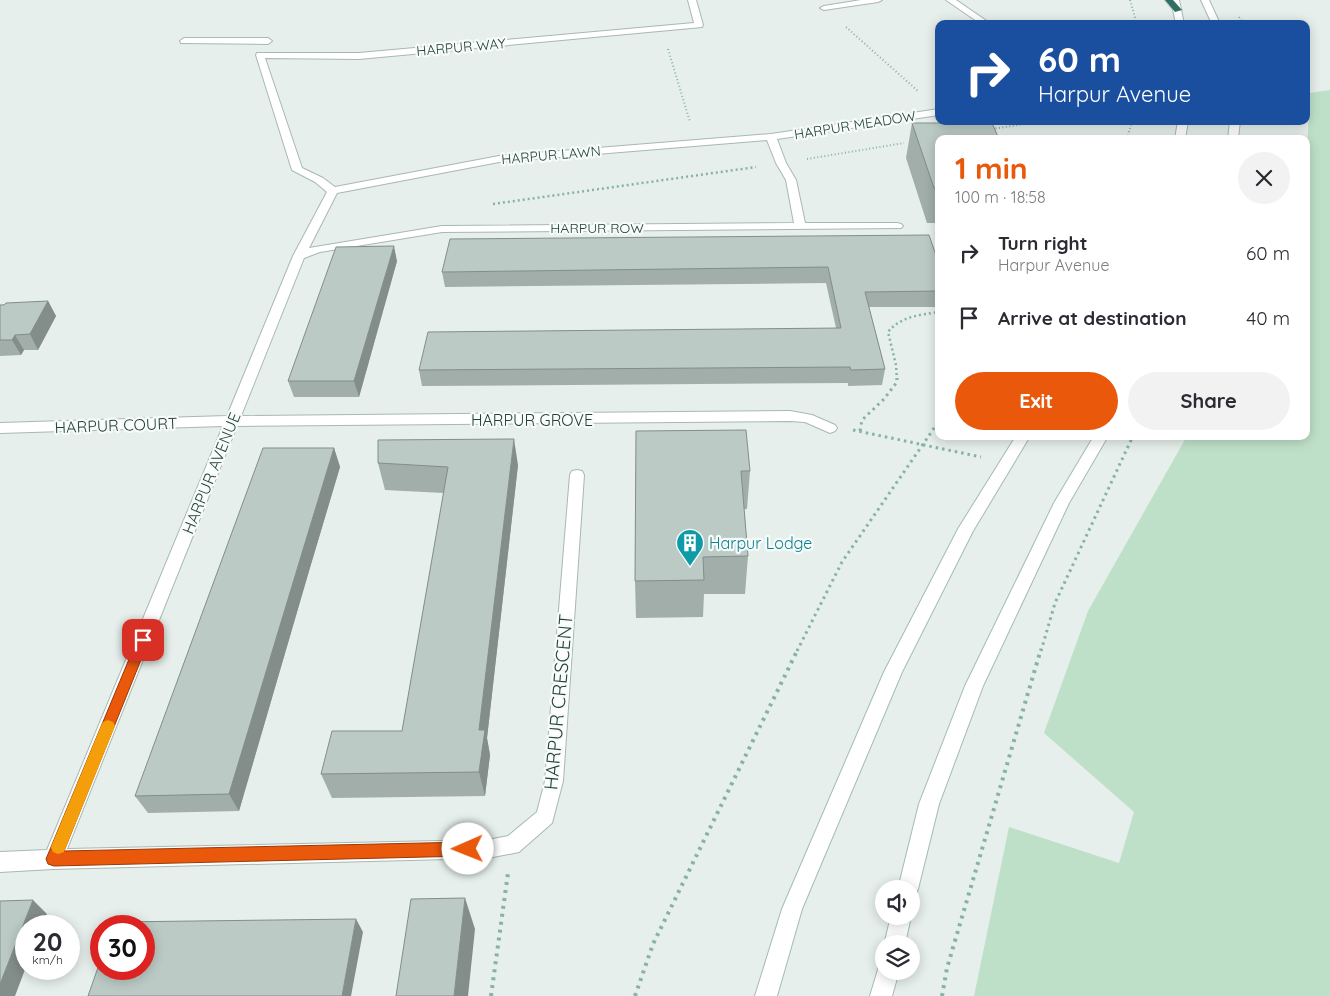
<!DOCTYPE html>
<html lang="en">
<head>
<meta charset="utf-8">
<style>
  :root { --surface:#fff; --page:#f2f2f3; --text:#2b2b33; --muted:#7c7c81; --accent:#ea580c }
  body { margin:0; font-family:Quicksand,sans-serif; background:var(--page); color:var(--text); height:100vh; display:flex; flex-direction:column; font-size:19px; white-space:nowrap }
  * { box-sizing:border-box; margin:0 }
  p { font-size:16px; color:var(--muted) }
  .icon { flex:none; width:28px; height:28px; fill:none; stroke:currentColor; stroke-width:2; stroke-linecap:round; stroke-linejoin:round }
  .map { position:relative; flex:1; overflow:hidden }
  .sheet { position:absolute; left:935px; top:135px; width:375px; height:305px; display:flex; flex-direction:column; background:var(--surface); border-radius:10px; box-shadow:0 2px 12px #0003 }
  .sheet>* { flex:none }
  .banner { position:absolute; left:935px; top:20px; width:375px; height:105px; border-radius:10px; box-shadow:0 2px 12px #0003; background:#1a4fa0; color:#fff; overflow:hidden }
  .buttons { position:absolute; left:875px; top:880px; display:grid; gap:10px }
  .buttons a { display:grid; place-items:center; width:45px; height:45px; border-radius:50%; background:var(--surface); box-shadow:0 2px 12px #0003; font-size:25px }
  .speed { position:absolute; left:15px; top:915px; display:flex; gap:10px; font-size:25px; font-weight:700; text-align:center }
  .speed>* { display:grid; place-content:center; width:65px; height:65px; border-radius:50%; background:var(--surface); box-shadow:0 2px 12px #0003; line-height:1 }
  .speed small { font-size:12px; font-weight:400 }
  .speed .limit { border:8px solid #d22; background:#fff; color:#111 }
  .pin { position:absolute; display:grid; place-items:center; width:42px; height:42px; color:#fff; margin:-21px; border-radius:10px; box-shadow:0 2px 8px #0006 }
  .me { position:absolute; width:55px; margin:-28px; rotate:269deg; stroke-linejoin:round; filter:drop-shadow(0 0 4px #0008) }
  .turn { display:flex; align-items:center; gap:18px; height:105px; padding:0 20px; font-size:22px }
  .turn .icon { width:65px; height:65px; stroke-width:2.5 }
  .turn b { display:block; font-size:35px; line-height:42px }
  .round { display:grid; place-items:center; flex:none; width:52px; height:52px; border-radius:26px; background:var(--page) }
  .summary { display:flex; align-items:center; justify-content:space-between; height:85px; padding:0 20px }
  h1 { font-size:30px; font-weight:700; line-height:38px; color:var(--accent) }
  .button { display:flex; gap:10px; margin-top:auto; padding:10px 20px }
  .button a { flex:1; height:58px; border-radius:30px; background:var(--accent); color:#fff; font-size:20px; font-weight:700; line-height:58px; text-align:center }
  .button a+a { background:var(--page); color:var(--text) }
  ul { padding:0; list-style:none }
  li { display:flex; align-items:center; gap:15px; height:65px; padding:0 20px }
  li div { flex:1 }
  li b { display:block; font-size:19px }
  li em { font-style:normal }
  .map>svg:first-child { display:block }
  .green { fill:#bfe0c8 }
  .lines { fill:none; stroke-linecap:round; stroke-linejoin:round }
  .minor-casing { stroke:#a8b8b2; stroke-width:2 }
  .secondary-casing { stroke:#a4bbb3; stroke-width:2 }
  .motorway-casing { stroke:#c2cac8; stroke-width:2 }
  .path-far3 { stroke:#86b3a5; stroke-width:2; stroke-dasharray:1 2.5; stroke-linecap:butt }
  .path-far2 { stroke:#86b3a5; stroke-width:2.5; stroke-dasharray:2 3; stroke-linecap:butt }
  .path-far1 { stroke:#86b3a5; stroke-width:3; stroke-dasharray:2.5 4; stroke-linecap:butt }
  .path { stroke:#86b3a5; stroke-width:4; stroke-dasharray:3 5; stroke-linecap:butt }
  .minor { fill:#fff; fill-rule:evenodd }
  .secondary { fill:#fff; fill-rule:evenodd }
  .motorway { fill:#2f6f62; fill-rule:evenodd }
  .wall { fill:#a1aea9 }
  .shaded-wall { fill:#838d89 }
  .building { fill:#bbcac4; stroke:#838d89 }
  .route { fill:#ea580c; stroke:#983908 }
  .slow { fill:#f59e0b }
  .labels { text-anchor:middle; stroke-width:4.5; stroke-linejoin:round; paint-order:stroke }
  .far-street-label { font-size:14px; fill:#24423a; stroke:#f7fbf9 }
  .street-label { font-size:16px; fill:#24423a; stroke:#f7fbf9 }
  .culture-label { font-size:16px; fill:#0d838f; stroke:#f7fbf9; text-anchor:start }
  .near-street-label { font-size:19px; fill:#24423a; stroke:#f7fbf9 }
</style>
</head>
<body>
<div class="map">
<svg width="1330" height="996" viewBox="0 0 1330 996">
  <rect width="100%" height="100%" fill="#e6efeb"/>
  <polygon class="green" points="1330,90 1330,996 974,996 1009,827 1119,863 1134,812 1044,733 1088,611 1187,436 1306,436 1306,171 1310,93"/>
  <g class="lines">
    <defs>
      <g id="minor">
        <path d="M 688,0 L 696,0 L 703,25 L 702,27 L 359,59 L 265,58 L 302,168 L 323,178 L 335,187 L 499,156 L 771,134 L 939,109 L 939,115 L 777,139 L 786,163 L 796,180 L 805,223 L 897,223 L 901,224 L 903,226 L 901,228 L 442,232 L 320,252 L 304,258 L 241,416 L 790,411 L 812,415 L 835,425 L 837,428 L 835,431 L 830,433 L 805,422 L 790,421 L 237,426 L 67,849 L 488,840 L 508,836 L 537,812 L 545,781 L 570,475 L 572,471 L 577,470 L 582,471 L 584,475 L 563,781 L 552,823 L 519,852 L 488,858 L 53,869 L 0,872 L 0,852 L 47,850 L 223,426 L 0,433 L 0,423 L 227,416 L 293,256 L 327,192 L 315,182 L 292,170 L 256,55 L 257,53 L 359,53 L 694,23 ZM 767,140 L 776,163 L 786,180 L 794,223 L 442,226 L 309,248 L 337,193 L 499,162 Z"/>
        <polygon points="861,0 882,0 878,2 824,10 820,8 824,6"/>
        <polygon points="946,0 956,0 991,24 981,24"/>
        <polygon points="184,38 268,38 272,41 268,44 181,43 180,41"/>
      </g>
      <g id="secondary">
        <polygon points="1171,0 1179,0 1184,24 1176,24"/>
        <polygon points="1201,0 1209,0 1220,24 1212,24"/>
        <polygon points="1178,121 1188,121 1185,139 1175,139"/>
        <polygon points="1230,121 1240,121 1238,139 1228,139"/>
        <polygon points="1016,436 1030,436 973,531 902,672 802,909 777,996 755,996 782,909 884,672 958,529"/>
        <polygon points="1094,436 1108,436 1069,503 983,686 939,804 918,889 915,896 911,898 911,889 898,889 919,804 965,686 1054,503"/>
        <polygon points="891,916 911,916 905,944 884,945"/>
        <polygon points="884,962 884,971 899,971 892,996 870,996 880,963"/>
      </g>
      <polygon id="motorway" points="1165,0 1173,0 1182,10 1175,12"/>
    </defs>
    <use href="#minor" class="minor-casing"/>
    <use href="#secondary" class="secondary-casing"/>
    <use href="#motorway" class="motorway-casing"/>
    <g class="path-far3">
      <polyline points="1130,0 1137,24"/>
      <polyline points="1239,17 1244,24"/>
      <polyline points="846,27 919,92"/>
      <polyline points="668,49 690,122"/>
      <polyline points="992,129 1044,121"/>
      <polyline points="1127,139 1132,121"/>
      <polyline points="807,159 904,143"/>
    </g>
    <g class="path-far2">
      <polyline points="493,204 756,167"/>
      <path d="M 897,380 L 896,365 L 888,332 C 901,316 920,315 939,312"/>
    </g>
    <g class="path-far1">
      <polyline points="853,430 981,457"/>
      <polyline points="860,431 862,420 884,399 897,382 897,378"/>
      <polyline points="797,651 842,562 939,421"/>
      <polyline points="1041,651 1055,603 1133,436"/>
    </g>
    <g class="path">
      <polyline points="491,996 508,873"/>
      <polyline points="635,996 653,944 798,649"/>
      <polyline points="942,996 947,968 1041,649"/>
    </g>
    <use href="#minor" class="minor"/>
    <use href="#secondary" class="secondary"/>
    <use href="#motorway" class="motorway"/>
  </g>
  <g class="wall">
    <polygon points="912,123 939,139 939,223 927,223 906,158"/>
    <polygon points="397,261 359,397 294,397 288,381"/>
    <polygon points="939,264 939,307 869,307 885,369 882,385 848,386 848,383 422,386 419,370 836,328 826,283 445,287 442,272"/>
    <polygon points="48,301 56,316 38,350 24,350 21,355 0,356 0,305"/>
    <polygon points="636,431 750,471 747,509 744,509 748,556 745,594 704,594 703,617 636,618 635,581"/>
    <polygon points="334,448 340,467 309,571 239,811 148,813 135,796"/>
    <polygon points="378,463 518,465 487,738 490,755 485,796 332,798 321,774 402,731 444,493 385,490"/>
  </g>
  <g class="shaded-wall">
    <polygon points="394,246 397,261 359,397 354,381"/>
    <polygon points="48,301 56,316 38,350 30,334"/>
    <polygon points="15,335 24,350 21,355 12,340"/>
    <polygon points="514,439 518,465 487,738 490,755 485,796 479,772 479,730"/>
    <polygon points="334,448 340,467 309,571 239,811 229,794 302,553"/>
    <polygon points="465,898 475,929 468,996 454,996"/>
    <polygon points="33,900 47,914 42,926 26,926 26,967 15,996 0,996 0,984"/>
    <polygon points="356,919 363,932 351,996 342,996"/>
  </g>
  <g class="building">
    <polygon points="912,123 992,123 999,139 939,139 939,188 934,188"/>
    <polygon points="929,235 939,264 939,291 865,292 885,369 851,370 850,367 419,370 428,332 841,328 828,267 442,272 450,239"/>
    <polygon points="394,246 354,381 288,381 336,247"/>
    <polygon points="48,301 30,334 15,335 12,340 0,340 0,305 4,305 6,303"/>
    <polygon points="746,430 750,471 741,471 748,556 703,557 704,580 635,581 636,431"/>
    <polygon points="514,439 479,730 485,730 479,772 321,774 332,731 402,731 448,467 378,463 378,440"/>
    <polygon points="263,448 334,448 302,553 229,794 135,796"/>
    <polygon points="465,898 454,996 396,996 411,899"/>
    <polygon points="33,900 0,984 0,901"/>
    <polygon points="356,919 342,996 88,996 101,959 101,969 144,969 144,926 112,926 114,922"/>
  </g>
  <polygon class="route" points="143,635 148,636 149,640 64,851 468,842 474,844 476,849 474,854 468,856 54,866 48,864 46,859 137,640 138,636"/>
  <polygon class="slow" points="108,720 113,722 115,726 64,852 58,854 53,852 51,847 101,726 103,722"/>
  <defs>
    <symbol id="building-pin" viewBox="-11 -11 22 30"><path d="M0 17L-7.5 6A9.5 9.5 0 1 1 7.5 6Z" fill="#0f9aa8" stroke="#f7fbf9"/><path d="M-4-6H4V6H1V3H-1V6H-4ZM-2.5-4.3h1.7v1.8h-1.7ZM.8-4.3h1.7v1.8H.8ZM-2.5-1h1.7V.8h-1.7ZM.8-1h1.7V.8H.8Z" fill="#fff"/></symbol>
  </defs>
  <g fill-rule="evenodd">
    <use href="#building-pin" x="674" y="527" width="32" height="43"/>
  </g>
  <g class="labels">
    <g class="far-street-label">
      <text transform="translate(461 47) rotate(-5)" y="5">HARPUR WAY</text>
      <text transform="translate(855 125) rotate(-9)" y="5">HARPUR MEADOW</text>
      <text transform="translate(551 155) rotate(-5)" y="5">HARPUR LAWN</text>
      <text x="597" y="233">HARPUR ROW</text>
    </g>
    <g class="street-label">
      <text x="532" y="426">HARPUR GROVE</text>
      <text transform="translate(116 425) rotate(-2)" y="6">HARPUR COURT</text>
      <text transform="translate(211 473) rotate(-68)" y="6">HARPUR AVENUE</text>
    </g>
    <g class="culture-label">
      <text x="709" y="549">Harpur Lodge</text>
    </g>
    <g class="near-street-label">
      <text transform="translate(558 702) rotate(-85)" y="7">HARPUR CRESCENT</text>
    </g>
  </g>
</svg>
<div class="buttons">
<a><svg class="icon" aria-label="sound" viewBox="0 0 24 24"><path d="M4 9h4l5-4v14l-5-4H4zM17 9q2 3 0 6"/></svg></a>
<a><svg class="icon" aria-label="layers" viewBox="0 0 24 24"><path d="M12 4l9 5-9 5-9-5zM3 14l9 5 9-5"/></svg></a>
</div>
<div class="speed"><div>20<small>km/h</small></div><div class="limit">30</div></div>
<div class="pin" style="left:143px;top:640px;background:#d93025"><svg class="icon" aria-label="arrive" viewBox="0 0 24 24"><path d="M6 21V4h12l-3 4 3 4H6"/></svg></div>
<svg class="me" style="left:468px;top:849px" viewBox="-20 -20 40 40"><circle r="19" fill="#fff"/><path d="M0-13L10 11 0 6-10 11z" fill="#ea580c"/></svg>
<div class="banner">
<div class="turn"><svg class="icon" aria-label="right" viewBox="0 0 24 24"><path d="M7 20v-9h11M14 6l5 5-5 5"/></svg><div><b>60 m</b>Harpur Avenue</div></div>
</div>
<section class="sheet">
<div class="summary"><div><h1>1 min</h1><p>100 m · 18:58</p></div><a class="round"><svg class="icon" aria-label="close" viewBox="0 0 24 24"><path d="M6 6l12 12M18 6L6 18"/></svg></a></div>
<ul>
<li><svg class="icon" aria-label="right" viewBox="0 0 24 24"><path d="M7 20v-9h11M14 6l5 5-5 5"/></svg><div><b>Turn right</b><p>Harpur Avenue</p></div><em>60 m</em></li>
<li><svg class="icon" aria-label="arrive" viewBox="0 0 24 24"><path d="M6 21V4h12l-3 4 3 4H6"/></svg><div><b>Arrive at destination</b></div><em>40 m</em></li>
</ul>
<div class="button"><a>Exit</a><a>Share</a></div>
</section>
</div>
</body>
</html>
